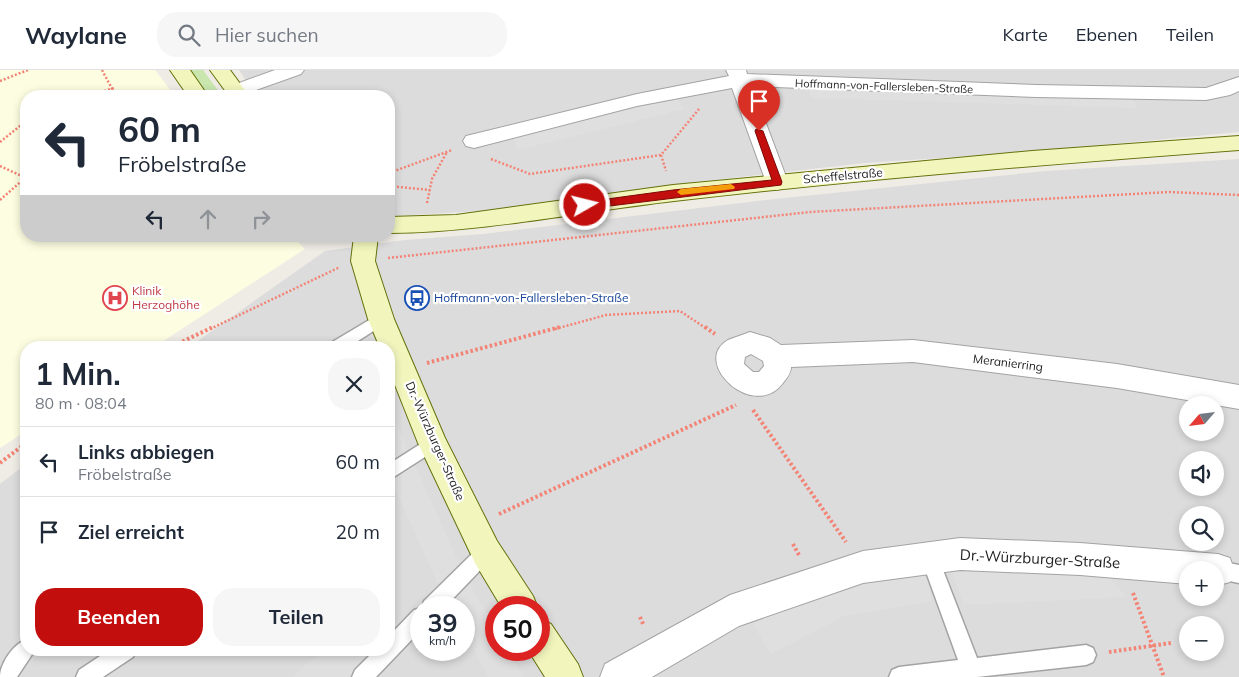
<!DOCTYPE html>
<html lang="de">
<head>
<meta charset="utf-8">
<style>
  :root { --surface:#fff; --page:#f6f6f7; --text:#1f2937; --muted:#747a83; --line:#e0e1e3; --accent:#c20e0c }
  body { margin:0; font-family:Mulish,sans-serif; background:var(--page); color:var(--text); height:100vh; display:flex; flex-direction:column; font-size:19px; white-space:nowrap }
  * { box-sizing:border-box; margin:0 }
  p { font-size:16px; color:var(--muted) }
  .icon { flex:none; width:28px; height:28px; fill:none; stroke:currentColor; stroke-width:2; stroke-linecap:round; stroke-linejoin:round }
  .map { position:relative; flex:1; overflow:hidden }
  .details { position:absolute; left:20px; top:271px; width:375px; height:315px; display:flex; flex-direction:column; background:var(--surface); border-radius:20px; box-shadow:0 2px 8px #0003 }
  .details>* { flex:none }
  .top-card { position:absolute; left:20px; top:20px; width:375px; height:152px; border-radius:20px; box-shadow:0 2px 8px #0003; background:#fff; color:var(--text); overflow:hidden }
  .needle { width:32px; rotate:242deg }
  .fabs { position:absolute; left:1179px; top:326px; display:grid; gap:10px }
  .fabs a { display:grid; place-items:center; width:45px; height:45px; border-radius:50%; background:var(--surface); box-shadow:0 2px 8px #0003; font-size:25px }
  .speed { position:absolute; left:410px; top:526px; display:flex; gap:10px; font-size:25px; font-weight:700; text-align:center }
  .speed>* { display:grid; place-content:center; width:65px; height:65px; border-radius:50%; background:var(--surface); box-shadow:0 2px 8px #0003; line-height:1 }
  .speed small { font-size:12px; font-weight:400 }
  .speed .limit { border:8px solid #d22; background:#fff; color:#111 }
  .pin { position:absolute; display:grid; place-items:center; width:42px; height:42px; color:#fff; margin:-51px -21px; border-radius:50% 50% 50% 0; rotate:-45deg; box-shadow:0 0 5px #0007 }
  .pin .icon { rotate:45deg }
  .me { position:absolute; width:55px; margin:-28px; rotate:82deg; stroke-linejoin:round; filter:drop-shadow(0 0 4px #0008) }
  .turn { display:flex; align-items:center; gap:18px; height:105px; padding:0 15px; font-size:22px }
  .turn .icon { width:65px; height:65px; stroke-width:2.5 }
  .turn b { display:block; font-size:35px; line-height:42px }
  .lanes { display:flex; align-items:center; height:48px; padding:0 15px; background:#0003; justify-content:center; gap:25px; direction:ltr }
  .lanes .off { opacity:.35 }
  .round { display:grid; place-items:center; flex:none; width:52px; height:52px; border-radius:20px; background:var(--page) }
  .head { display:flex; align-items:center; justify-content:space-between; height:85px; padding:0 15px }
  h1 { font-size:30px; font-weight:700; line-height:38px }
  .cta { display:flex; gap:10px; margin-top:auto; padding:10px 15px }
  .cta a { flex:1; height:58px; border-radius:20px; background:var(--accent); color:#fff; font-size:20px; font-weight:700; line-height:58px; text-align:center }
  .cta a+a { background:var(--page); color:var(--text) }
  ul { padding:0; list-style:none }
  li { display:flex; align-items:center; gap:15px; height:70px; padding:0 15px; border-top:1px solid var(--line) }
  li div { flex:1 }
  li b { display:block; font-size:19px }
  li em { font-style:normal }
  header { display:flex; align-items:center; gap:30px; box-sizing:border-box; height:70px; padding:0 25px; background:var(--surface); border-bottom:1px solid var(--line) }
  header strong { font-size:24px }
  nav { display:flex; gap:28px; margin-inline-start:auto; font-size:18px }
  .search { width:350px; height:45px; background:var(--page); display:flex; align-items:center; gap:12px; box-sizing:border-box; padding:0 18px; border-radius:20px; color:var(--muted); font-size:19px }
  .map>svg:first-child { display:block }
  .residential { fill:#dddcdc; fill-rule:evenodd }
  .education { fill:#fdfde1 }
  .grass { fill:#c9e6af }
  .parking { fill:#dfdfdf }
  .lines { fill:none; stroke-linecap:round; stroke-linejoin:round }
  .lane-casing { stroke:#a3a3a3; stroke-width:3 }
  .street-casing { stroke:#a3a3a3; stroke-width:2 }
  .secondary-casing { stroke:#64710b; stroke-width:2 }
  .path-far1 { stroke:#f28375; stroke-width:2.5; stroke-dasharray:2 2; stroke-linecap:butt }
  .path { stroke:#f28375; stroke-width:4; stroke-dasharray:2.5 2.5; stroke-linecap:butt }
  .lane { fill:#fff; fill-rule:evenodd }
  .street { fill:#fff; fill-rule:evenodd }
  .secondary { fill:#f2f6bd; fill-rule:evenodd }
  .route { fill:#c20e0c; stroke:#7e0908 }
  .slow { fill:#f59e0b }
  .labels { text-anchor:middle; stroke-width:4.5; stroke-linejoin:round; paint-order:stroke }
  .far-street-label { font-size:11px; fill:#1f1f1f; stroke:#fff }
  .street-label { font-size:12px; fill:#1f1f1f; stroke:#fff }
  .health-label { font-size:12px; fill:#be3a42; stroke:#fff; text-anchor:start }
  .transit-label { font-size:12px; fill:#164399; stroke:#fff; text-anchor:start }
  .near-street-label { font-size:15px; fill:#1f1f1f; stroke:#fff }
</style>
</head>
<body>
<header>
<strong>Waylane</strong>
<div class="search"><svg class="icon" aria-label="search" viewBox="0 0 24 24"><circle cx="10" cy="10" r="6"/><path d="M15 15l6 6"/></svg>Hier suchen</div>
<nav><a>Karte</a><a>Ebenen</a><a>Teilen</a></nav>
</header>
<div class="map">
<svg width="1239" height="607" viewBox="0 0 1239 607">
  <rect width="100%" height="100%" fill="#efece6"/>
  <g class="residential">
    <polygon points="239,0 1239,0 1239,62 1015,83 865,93 696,112 480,141 393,146 389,145 389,26 256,26"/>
    <path d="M 1239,89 L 1239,607 L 0,607 L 0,414 L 26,394 L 26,580 L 389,580 L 389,278 L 189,277 L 325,181 L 405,170 L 483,164 L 775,129 L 1046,101 ZM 1188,335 L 1215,335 L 1215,362 L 1188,362 ZM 1188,390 L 1215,390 L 1215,418 L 1188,418 ZM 1188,445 L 1215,445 L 1215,472 L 1188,472 ZM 1188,500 L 1215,500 L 1215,528 L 1188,528 ZM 421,538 L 464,538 L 464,580 L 421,580 ZM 496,538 L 539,538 L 539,580 L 496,580 ZM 1188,555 L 1215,555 L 1215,582 L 1188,582 Z"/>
  </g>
  <polygon class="education" points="0,0 155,0 175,26 26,26 26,166 292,166 305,179 154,277 26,278 26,361 0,378"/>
  <polygon class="grass" points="185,0 203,0 222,26 204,26"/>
  <g class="parking">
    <polygon points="809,17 1131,26 1138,38 811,28"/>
    <polygon points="676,27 684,39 518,80 512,67"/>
    <polygon points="389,338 464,504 496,560 496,580 508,580 523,607 488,607 464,562 464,538 450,537 443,525 389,405"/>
    <polygon points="1010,501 1104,501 1126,527 964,535 952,502"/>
    <polygon points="926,503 932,531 844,546 771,584 752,553 825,524 888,508"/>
    <polygon points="322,580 375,580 349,607 292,607"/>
  </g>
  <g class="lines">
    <defs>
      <g id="lane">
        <polygon points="381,243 386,245 388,249 386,253 347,278 327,278 329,274"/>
        <polygon points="433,366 439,368 441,373 439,378 389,410 389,394"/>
        <polygon points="486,473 492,476 495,482 492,488 444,538 422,538 424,531 480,476"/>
        <polygon points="930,479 936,482 977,588 1086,575 1093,578 1096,585 1093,592 1086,595 977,607 889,607 892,600 899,597 958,590 921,488 924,482"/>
        <polygon points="1218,491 1239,495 1239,513 1215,508 1215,500 1209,500 1212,494"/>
        <polygon points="421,538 421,560 376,607 352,607 355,600 375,580 389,580 389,566 414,540"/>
        <path d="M 26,570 L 26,580 L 35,580 L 17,607 L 0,607 C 0,594 13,574 26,570 Z"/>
        <polygon points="109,580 136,580 133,587 103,607 76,607 79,600"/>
      </g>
      <g id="street">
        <polygon points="275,0 304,0 301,4 242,25 228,25 225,21 228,17"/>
        <polygon points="726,0 746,0 747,4 1036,15 1206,18 1239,7 1239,21 1230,25 1206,30 1036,27 752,16 788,112 785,117 777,120 769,117 766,112 732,18 637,36 474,78 466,76 463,71 466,66 637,24 729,6"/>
        <path d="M 750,262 L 770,268 L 781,275 L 913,270 L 1117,294 L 1239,315 L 1239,339 L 1117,318 L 913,292 L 791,297 C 791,303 787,308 783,313 C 754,352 690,292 728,270 C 735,267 743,265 750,262 ZM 751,284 L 763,291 L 764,296 L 759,302 L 753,302 L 744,294 L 745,287 Z"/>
        <polygon points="960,468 1080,473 1218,484 1230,488 1234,500 1230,512 1215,516 1215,500 1188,500 1188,514 1080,505 960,500 863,513 739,556 652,607 600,607 605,594 730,525 863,481"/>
      </g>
      <g id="secondary">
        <polygon points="170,0 190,0 208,26 188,26"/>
        <polygon points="210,0 230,0 249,26 229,26"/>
        <path d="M 1239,66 L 1239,80 C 1051,94 862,109 674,131 C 579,142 485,162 389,163 L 389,147 L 456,145 L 673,115 L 1032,81 Z"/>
        <polygon points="354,166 378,166 375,191 394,249 445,368 497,471 533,526 538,538 502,538 475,493 418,373 389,300 389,278 380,278 368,249 351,191"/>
        <polygon points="539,549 551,554 578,594 583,607 545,607 528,580 539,580"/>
      </g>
    </defs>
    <use href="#lane" class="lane-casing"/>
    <use href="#street" class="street-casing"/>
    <use href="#secondary" class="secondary-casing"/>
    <g class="path-far1">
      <polyline points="102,0 116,26"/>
      <polyline points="0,11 28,0"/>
      <polyline points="89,26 114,18"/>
      <polyline points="0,72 26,51"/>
      <polyline points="661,85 666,101"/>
      <polyline points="491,89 530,104 661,85 699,39"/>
      <polyline points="0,96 26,108"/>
      <polyline points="389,103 452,80"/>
      <polyline points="389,116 430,120"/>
      <polyline points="0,130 25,108"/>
      <polyline points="427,133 432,109 447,82"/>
      <polyline points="388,188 810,142 1169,122 1239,125"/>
      <polyline points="210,259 340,197"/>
      <polyline points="555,259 606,245 680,241 707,259"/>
    </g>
    <g class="path">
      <polyline points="705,257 715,264"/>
      <polyline points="169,278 213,257"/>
      <polyline points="427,293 560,257"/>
      <polyline points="753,340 846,472"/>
      <polyline points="0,393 26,373"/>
      <polyline points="499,444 736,335"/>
      <polyline points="793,474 800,487"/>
      <polyline points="1133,523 1164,607"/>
      <polyline points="640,547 644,556"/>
      <polyline points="1109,582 1171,573"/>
    </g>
    <use href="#lane" class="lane"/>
    <use href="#street" class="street"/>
    <use href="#secondary" class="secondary"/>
  </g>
  <polygon class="route" points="756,59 763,61 782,112 781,115 585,139 580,135 585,132 673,120 772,110 755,61"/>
  <polygon class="slow" points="731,114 735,117 734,119 681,125 677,122 681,119"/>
  <defs>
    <symbol id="hospital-ring" viewBox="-11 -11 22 22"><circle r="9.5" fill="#fff" stroke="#e0444e" stroke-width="1.5"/><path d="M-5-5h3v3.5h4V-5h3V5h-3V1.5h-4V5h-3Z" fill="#e0444e"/></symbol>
    <symbol id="bus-ring" viewBox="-11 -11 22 22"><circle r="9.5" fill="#fff" stroke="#1a4fb4" stroke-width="1.5"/><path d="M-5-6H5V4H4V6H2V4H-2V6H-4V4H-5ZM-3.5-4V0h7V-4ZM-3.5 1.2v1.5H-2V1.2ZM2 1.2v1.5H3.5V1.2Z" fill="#1a4fb4"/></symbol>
  </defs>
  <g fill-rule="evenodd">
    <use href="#hospital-ring" x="101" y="214" width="28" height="28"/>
    <use href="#bus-ring" x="403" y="214" width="28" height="28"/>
  </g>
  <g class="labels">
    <g class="far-street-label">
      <text transform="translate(884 16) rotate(2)" y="4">Hoffmann-von-Fallersleben-Straße</text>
    </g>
    <g class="street-label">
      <text transform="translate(843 106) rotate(-5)" y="4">Scheffelstraße</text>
      <text transform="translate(1008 293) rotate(7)" y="4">Meranierring</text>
      <text transform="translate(435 371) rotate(66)" y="4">Dr.-Würzburger-Straße</text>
    </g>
    <g class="health-label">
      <text x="132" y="225">Klinik<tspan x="132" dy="14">Herzoghöhe</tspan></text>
    </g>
    <g class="transit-label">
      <text x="434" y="232">Hoffmann-von-Fallersleben-Straße</text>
    </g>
    <g class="near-street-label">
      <text transform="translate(1040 489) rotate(3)" y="5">Dr.-Würzburger-Straße</text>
    </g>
  </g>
</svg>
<div class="fabs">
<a><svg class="needle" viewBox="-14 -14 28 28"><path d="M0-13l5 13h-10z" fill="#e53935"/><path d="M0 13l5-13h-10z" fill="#747a83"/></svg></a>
<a><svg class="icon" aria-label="sound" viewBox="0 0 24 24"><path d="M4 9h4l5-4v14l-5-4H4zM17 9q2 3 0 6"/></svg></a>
<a><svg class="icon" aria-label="search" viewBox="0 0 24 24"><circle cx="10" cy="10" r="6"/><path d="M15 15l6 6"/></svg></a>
<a>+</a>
<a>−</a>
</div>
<div class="speed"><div>39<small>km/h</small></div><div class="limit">50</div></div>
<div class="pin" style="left:759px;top:61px;background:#d93025"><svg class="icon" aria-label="arrive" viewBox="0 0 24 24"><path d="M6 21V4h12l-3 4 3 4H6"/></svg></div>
<svg class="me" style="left:585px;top:135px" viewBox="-20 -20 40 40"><circle r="17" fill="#c20e0c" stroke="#fff" stroke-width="3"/><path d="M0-11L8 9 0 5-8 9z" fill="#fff"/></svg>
<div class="top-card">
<div class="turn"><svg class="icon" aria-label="left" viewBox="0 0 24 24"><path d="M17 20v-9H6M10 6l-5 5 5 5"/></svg><div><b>60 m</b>Fröbelstraße</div></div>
<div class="lanes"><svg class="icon" aria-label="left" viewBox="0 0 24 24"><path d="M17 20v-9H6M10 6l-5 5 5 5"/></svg><svg class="icon off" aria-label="ahead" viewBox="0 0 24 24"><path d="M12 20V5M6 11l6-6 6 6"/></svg><svg class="icon off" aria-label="right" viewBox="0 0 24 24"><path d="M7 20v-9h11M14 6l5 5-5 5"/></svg></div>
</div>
<section class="details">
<div class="head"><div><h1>1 Min.</h1><p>80 m · 08:04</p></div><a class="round"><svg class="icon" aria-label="close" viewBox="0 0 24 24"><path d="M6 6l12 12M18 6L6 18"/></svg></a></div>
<ul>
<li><svg class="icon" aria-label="left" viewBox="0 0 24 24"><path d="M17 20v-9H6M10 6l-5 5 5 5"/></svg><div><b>Links abbiegen</b><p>Fröbelstraße</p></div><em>60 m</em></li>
<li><svg class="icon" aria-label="arrive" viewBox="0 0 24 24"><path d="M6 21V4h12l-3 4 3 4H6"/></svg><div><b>Ziel erreicht</b></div><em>20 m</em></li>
</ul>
<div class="cta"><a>Beenden</a><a>Teilen</a></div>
</section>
</div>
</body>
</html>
